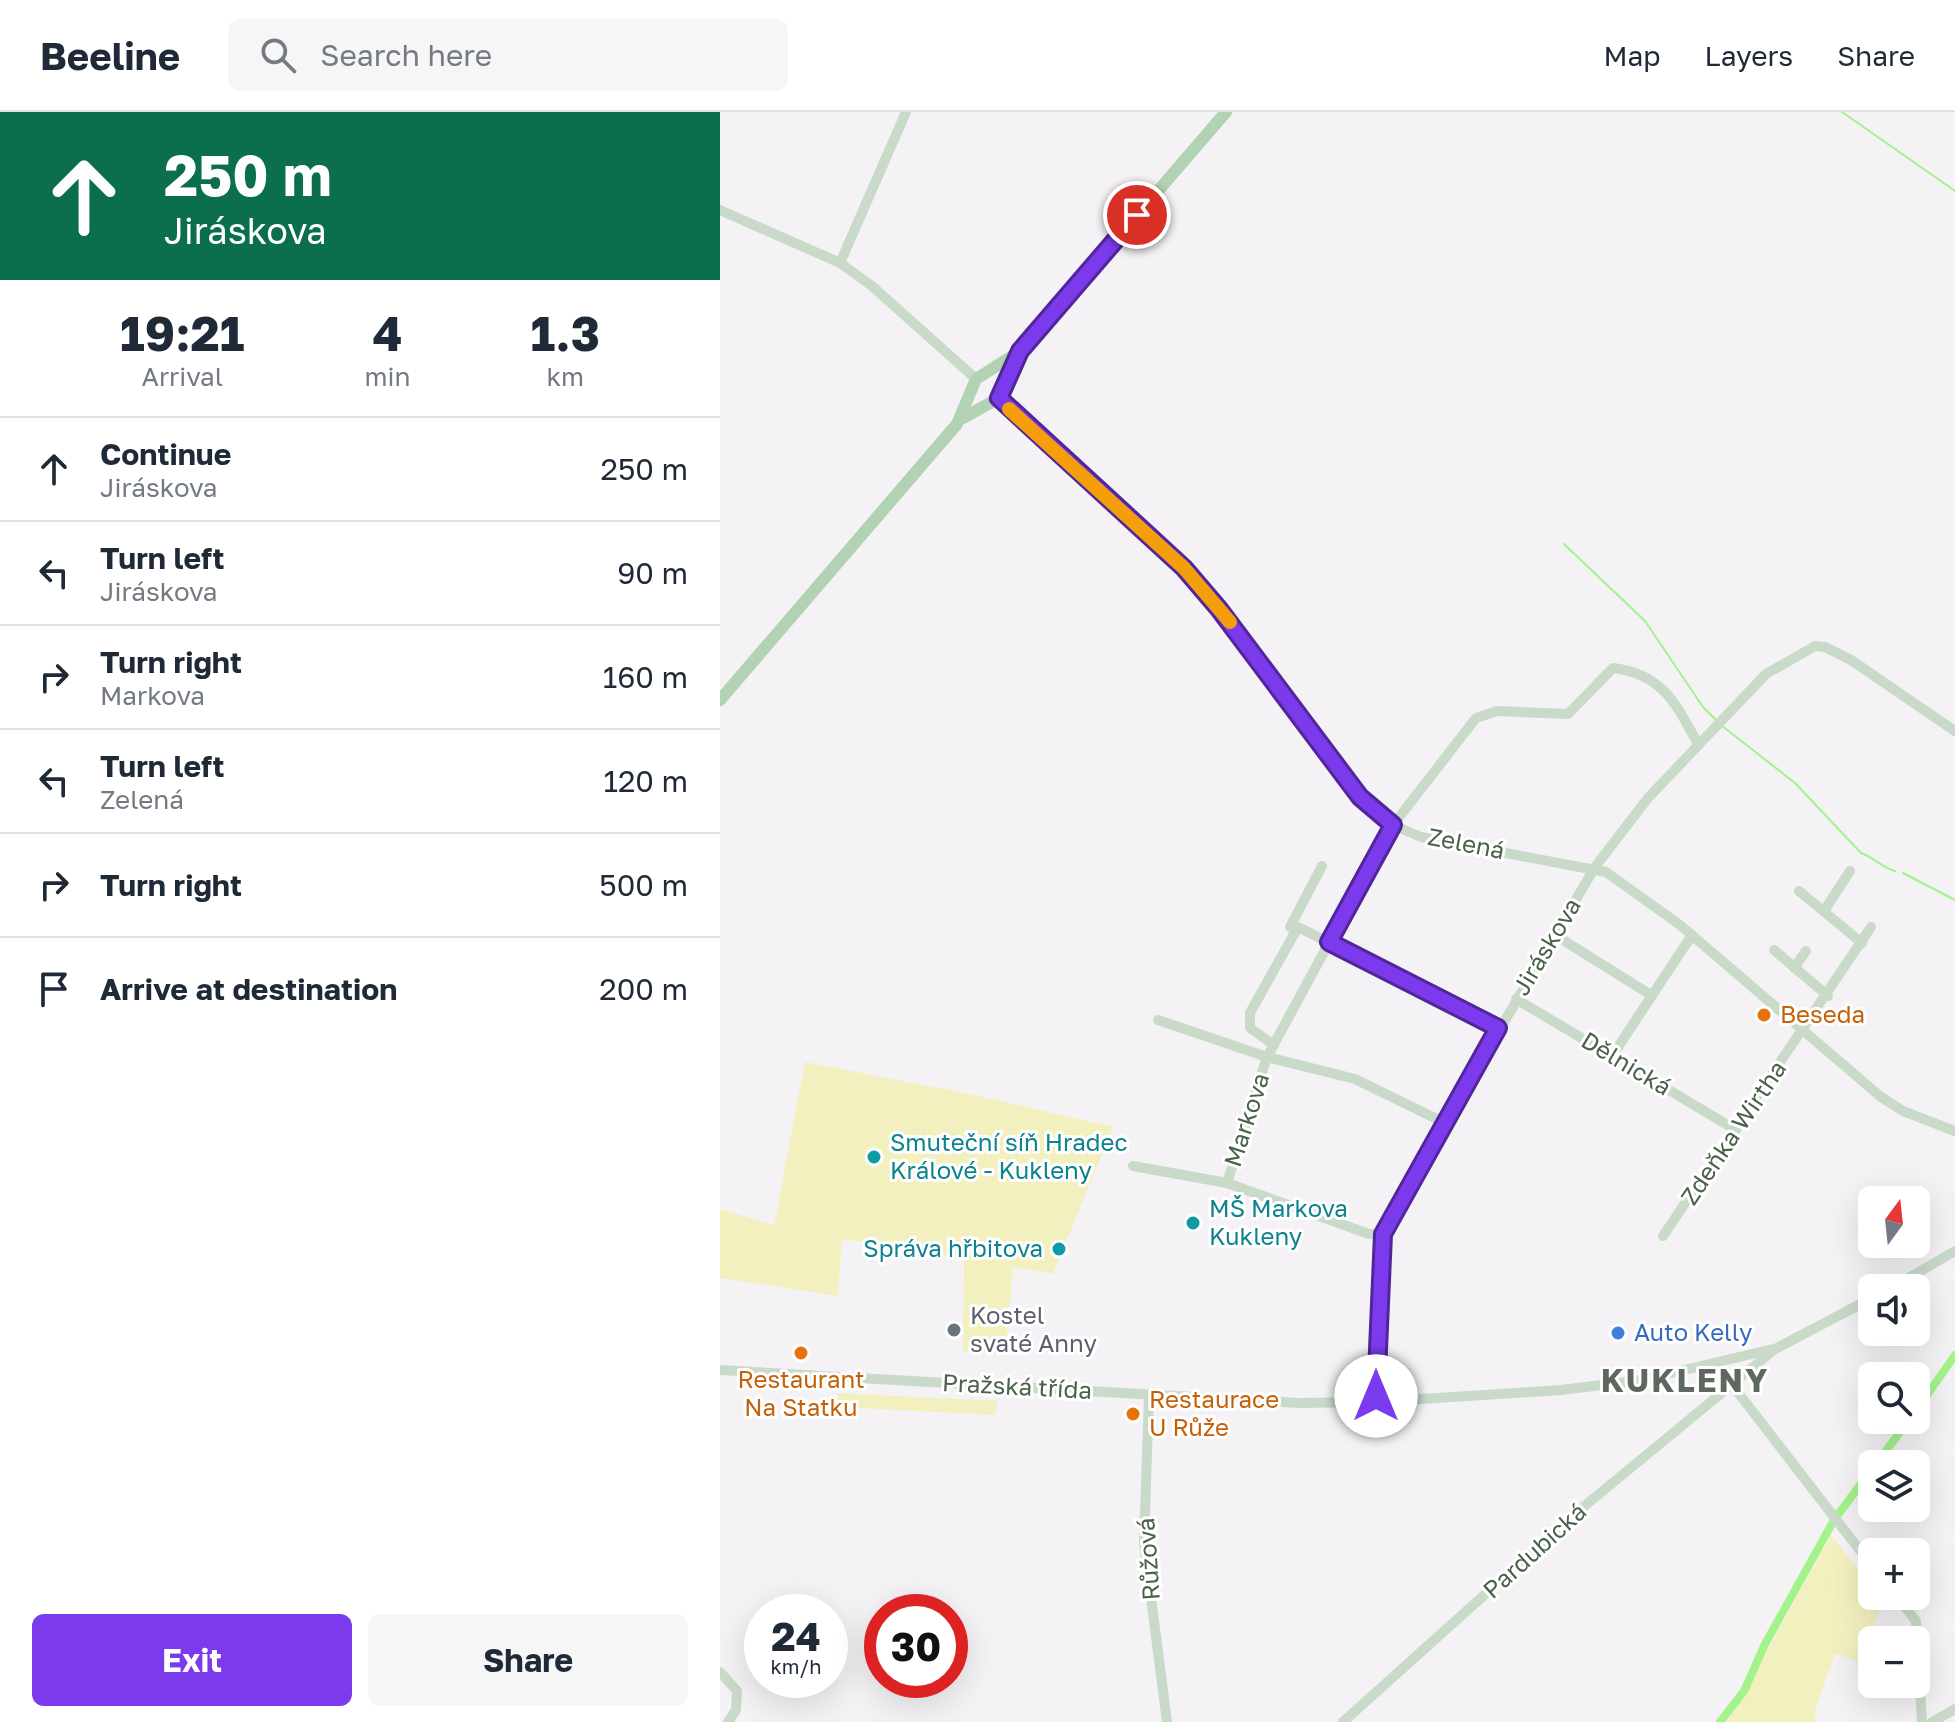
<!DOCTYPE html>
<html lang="en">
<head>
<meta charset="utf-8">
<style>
  :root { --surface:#fff; --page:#f6f6f7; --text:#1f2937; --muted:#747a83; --line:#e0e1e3; --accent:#7c3aed }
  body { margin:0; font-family:"Golos Text",sans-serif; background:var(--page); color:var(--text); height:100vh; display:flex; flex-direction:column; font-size:30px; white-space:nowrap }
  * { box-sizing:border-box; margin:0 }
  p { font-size:26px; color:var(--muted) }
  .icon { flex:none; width:44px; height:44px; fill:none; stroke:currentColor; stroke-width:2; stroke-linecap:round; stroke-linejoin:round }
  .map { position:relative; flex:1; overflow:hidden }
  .side { display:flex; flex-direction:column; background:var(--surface); width:720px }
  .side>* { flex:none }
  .banner { background:#0b6e4f; color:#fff; overflow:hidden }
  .needle { width:52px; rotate:15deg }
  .buttons { position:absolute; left:1138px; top:1074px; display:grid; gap:16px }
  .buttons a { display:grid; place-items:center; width:72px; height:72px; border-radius:12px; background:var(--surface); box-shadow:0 8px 32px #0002; font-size:40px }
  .speed { position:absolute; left:24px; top:1482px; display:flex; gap:16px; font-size:40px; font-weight:700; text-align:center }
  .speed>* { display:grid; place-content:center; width:104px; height:104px; border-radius:50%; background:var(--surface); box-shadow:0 8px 32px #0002; line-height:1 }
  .speed small { font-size:20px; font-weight:400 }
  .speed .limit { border:12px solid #d22; background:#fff; color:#111 }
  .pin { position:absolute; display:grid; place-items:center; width:68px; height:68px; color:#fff; margin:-34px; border:4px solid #fff; border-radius:50%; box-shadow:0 2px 8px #0007 }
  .me { position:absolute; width:88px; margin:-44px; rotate:0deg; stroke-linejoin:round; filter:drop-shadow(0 0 6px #0008) }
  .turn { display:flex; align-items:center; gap:28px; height:168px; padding:0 32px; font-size:36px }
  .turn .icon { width:104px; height:104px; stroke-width:2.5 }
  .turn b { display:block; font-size:56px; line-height:68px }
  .eta { display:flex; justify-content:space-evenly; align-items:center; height:136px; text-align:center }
  .eta b { font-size:48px; font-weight:700; line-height:56px }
  .action { display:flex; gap:16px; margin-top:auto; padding:16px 32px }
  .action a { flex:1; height:92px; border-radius:12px; background:var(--accent); color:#fff; font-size:32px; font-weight:700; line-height:92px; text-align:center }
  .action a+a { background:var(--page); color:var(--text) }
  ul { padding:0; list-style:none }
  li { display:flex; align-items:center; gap:24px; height:104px; padding:0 32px; border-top:2px solid var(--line) }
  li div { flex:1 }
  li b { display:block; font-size:30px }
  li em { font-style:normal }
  header { display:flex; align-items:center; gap:48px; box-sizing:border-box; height:112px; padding:0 40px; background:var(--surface); border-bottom:2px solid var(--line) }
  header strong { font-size:38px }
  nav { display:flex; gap:44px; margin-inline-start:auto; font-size:28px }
  .search { width:560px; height:72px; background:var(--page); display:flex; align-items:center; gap:20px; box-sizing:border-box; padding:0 28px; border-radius:12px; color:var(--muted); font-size:30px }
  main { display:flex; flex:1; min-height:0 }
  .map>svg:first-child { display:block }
  .green { fill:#f3f0c0 }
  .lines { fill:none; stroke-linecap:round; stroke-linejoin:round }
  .stream { stroke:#a3f38b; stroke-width:2 }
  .canal { stroke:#a3f38b; stroke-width:8 }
  .minor { stroke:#c9dac9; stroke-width:10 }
  .major { stroke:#b1d2b3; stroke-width:12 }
  .route-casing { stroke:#51269a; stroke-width:20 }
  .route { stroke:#7c3aed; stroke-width:14 }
  .slow { stroke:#f59e0b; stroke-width:14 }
  .food-dot { fill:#e8710a; stroke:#fff; stroke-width:3 }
  .culture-dot { fill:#0f9aa8; stroke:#fff; stroke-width:3 }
  .worship-dot { fill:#6b7280; stroke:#fff; stroke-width:3 }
  .shop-dot { fill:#3f7fe0; stroke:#fff; stroke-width:3 }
  .labels { text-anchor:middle; stroke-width:6; stroke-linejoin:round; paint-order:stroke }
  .street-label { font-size:24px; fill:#496249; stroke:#fff }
  .food-label { font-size:24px; fill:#c56008; stroke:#fff; text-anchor:start }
  .culture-label { font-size:24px; fill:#0d838f; stroke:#fff; text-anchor:start }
  .worship-label { font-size:24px; fill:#5b616d; stroke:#fff; text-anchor:start }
  .shop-label { font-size:24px; fill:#366cbe; stroke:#fff; text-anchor:start }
  .district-label { font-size:32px; font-weight:bold; letter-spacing:2px; fill:#5e685f; stroke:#fff }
</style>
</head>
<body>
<header>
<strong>Beeline</strong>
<div class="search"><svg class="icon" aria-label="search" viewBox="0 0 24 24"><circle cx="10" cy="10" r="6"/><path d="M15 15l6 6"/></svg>Search here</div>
<nav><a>Map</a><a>Layers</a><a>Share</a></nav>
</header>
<main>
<section class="side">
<div class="banner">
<div class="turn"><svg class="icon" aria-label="ahead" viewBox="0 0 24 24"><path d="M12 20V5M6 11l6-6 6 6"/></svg><div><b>250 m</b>Jiráskova</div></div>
</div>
<div class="eta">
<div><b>19:21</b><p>Arrival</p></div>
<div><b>4</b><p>min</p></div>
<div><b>1.3</b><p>km</p></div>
</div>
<ul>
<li><svg class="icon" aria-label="ahead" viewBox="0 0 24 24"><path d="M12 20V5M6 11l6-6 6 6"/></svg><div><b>Continue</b><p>Jiráskova</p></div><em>250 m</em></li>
<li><svg class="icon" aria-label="left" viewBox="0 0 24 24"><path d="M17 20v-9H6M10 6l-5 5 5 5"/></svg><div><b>Turn left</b><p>Jiráskova</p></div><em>90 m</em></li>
<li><svg class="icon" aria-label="right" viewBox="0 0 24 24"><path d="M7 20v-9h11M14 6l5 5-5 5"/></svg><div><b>Turn right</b><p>Markova</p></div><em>160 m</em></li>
<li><svg class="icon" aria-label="left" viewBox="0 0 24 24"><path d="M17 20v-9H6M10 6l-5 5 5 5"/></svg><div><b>Turn left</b><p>Zelená</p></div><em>120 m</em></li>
<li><svg class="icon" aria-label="right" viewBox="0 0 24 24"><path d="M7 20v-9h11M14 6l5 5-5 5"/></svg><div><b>Turn right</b></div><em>500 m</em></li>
<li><svg class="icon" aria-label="arrive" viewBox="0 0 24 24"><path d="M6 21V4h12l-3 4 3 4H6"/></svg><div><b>Arrive at destination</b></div><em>200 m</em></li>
</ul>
<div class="action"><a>Exit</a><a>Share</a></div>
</section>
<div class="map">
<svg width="1235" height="1610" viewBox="0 0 1235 1610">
  <rect width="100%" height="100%" fill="#f4f2f5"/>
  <g class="green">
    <polygon points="85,950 255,983 393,1015 333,1162 293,1155 285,1243 243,1240 244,1146 122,1127 118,1184 0,1166 0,1097 54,1113"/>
    <polygon points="118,1281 277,1289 276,1303 119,1295"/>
    <polygon points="1111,1423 1152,1475 1152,1484 1159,1484 1163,1490 1140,1550 1115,1542 1096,1595 1095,1610 1007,1610"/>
  </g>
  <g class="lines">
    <g class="stream">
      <polyline points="1122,0 1235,79"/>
      <polyline points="844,432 925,509 983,595 997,609"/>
      <path d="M 1001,613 L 1075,671 L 1141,741 C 1155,746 1161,755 1175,759"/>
      <polyline points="1183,761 1235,788"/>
    </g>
    <g class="canal">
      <polyline points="1196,1299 1235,1243"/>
      <polyline points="1156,1352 1189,1308"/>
      <polyline points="1000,1610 1024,1579 1045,1532 1114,1408 1152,1357"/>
    </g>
    <g class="minor">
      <polyline points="0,98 120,151 152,174 256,267"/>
      <polyline points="120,151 186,0"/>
      <polyline points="279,286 465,458 499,497 640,685 673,713 701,725 886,760 960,813 1161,985 1183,999 1235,1019"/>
      <polyline points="1079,779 1142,831"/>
      <polyline points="1104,799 1130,759"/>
      <polyline points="576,818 570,815 602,754"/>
      <polyline points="835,823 931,883"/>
      <polyline points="1054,838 1108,884"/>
      <polyline points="1074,856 1086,839"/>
      <polyline points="796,887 1016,1018"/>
      <polyline points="438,908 547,945 635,967 725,1011 875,755 928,686 1046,562 1095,534 1105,535 1131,548 1235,619"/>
      <polyline points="554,933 530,916 530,901 578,815 778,916"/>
      <polyline points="892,944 972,823"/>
      <polyline points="413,1054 507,1071"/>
      <path d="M 663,1122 L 649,1122 L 507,1071 L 547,945 L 673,713 L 756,606 L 777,599 L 848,602 L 893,556 C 943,562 956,592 978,632"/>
      <polyline points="943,1124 1151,815"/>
      <polyline points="1171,1176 1235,1139"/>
      <polyline points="996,1252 1152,1454"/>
      <polyline points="0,1258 579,1291 656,1290 841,1278 922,1268 1057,1236 1152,1186"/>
      <polyline points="429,1284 424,1431 447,1610"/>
      <polyline points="656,1290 663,1122 725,1011"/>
      <polyline points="1176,1484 1196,1509 1202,1610"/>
      <polyline points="0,1560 17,1579 16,1598 8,1610"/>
      <polyline points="623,1610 850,1406 1055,1237"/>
      <polyline points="1212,1610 1235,1597"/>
    </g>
    <g class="major">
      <polyline points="243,306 279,286 300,239 506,0"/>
      <polyline points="0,588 237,312 256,267 300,239"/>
    </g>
  </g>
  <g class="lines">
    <defs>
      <polyline id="route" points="417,103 300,239 279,286 464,456 499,497 640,685 673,713 609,830 778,916 663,1122 656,1284"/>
    </defs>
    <use href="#route" class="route-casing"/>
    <use href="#route" class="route"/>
    <polyline class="slow" points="289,297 464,456 510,510"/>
  </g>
  <g class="food-dot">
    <circle cx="1044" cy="903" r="8"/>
    <circle cx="81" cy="1241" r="8"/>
    <circle cx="413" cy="1302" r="8"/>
  </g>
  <g class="culture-dot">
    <circle cx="154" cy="1045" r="8"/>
    <circle cx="473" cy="1111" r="8"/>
    <circle cx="339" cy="1137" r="8"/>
  </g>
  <circle class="worship-dot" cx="234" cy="1218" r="8"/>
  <circle class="shop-dot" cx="898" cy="1221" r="8"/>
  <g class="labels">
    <g class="street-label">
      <text transform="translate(746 732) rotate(11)" y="8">Zelená</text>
      <text transform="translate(827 835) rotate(-59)" y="8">Jiráskova</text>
      <text transform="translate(906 952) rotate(31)" y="8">Dělnická</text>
      <text transform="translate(527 1008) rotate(-72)" y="8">Markova</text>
      <text transform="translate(1014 1021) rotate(-56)" y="8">Zdeňka Wirtha</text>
      <text transform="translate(297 1275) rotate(3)" y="8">Pražská třída</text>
      <text transform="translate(815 1439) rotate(-42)" y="8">Pardubická</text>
      <text transform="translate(429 1447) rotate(-94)" y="8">Růžová</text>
    </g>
    <g class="food-label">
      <text x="1060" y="911">Beseda</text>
      <text x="81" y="1276" text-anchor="middle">Restaurant<tspan x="81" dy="28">Na Statku</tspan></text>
      <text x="429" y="1296">Restaurace<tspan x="429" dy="28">U Růže</tspan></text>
    </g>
    <g class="culture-label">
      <text x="170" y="1039">Smuteční síň Hradec<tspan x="170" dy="28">Králové - Kukleny</tspan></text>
      <text x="489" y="1105">MŠ Markova<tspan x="489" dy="28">Kukleny</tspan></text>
      <text x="323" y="1145" text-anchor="end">Správa hřbitova</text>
    </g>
    <g class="worship-label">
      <text x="250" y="1212">Kostel<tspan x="250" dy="28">svaté Anny</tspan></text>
    </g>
    <g class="shop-label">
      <text x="914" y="1229">Auto Kelly</text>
    </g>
    <g class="district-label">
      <text x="965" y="1280">KUKLENY</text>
    </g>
  </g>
</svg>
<div class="buttons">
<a><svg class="needle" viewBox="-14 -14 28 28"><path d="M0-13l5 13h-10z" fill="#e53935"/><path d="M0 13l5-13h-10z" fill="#747a83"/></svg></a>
<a><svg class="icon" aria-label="sound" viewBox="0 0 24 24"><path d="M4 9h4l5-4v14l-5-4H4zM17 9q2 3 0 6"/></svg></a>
<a><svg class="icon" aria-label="search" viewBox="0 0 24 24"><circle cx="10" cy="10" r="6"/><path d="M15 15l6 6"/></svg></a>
<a><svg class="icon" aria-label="layers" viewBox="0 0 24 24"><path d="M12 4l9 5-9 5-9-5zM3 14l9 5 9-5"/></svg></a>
<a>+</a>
<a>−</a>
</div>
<div class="speed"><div>24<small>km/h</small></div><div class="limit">30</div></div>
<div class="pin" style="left:417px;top:103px;background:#d93025"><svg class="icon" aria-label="arrive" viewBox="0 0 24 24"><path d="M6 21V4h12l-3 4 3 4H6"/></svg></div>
<svg class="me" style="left:656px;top:1284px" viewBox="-20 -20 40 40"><circle r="19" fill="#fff"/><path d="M0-13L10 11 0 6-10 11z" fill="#7c3aed"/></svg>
</div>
</main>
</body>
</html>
